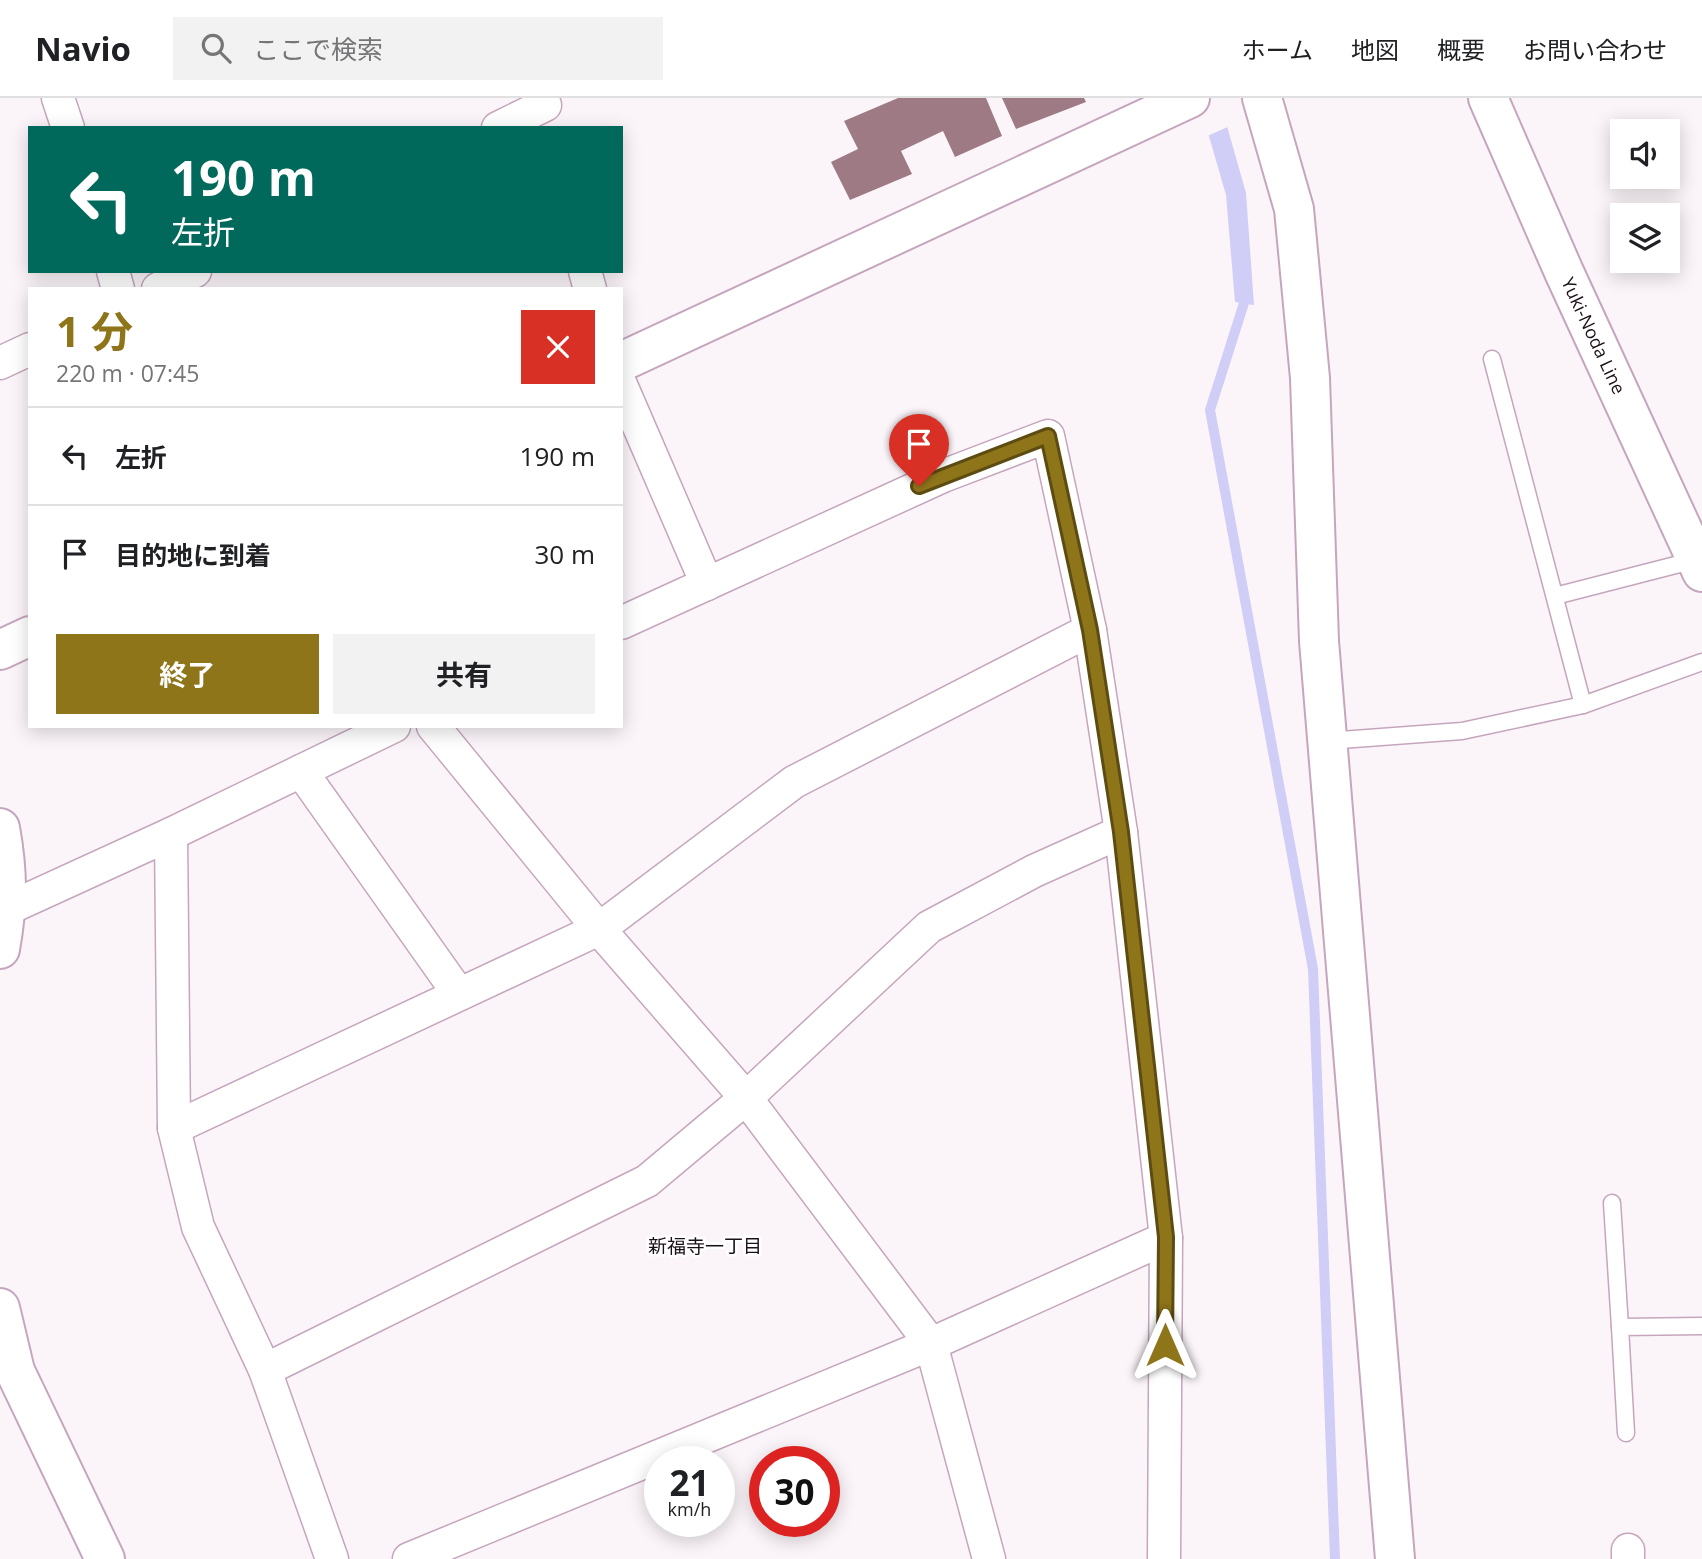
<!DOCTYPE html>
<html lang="ja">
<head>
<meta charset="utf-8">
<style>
  :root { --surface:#fff; --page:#f2f2f2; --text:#202124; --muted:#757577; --line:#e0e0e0; --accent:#8f751a }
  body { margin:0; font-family:"Open Sans","Noto Sans JP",sans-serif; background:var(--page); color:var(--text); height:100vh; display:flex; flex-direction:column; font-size:26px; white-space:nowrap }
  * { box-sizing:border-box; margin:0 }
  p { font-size:23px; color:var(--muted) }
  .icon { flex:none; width:38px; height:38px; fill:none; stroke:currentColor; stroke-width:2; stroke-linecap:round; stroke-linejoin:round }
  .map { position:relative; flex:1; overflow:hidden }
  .drawer { position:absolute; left:28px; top:189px; width:595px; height:441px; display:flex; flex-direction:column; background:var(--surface); border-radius:0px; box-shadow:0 4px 18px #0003 }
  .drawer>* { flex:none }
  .hud { position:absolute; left:28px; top:28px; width:595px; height:147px; border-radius:0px; box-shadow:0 4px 18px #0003; background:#00695c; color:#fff; overflow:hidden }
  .fabs { position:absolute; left:1610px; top:21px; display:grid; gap:14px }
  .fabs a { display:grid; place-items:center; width:70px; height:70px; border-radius:0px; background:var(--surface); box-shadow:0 4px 18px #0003; font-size:35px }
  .speed { position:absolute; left:644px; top:1348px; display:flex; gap:14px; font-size:35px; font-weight:700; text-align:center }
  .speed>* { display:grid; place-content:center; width:91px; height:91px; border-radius:50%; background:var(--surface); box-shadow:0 4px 18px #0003; line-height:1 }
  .speed small { font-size:18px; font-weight:400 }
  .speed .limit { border:10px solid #d22; background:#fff; color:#111 }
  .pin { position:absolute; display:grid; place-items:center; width:60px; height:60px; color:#fff; margin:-72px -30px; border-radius:50% 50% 50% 0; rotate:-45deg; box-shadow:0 0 7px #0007 }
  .pin .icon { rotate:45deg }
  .me { position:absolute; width:77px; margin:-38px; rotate:0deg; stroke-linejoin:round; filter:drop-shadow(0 0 5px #0008) }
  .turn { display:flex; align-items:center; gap:24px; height:147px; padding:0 28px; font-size:32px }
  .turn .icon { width:91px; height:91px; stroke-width:2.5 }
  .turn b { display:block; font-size:49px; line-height:60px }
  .round { display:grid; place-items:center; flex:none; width:74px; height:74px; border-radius:0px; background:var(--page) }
  .overview { display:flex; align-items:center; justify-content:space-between; height:119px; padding:0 28px }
  h1 { font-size:42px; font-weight:700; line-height:52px; color:var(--accent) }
  .primary-button { display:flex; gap:14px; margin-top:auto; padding:14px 28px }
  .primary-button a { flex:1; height:80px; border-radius:0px; background:var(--accent); color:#fff; font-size:28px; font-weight:700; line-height:80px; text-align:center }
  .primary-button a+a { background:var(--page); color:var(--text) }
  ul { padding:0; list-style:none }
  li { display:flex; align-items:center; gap:21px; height:98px; padding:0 28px; border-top:2px solid var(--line) }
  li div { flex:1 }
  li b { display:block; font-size:26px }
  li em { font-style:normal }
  header { display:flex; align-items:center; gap:42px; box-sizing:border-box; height:98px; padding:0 35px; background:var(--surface); border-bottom:2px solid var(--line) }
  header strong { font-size:33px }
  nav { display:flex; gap:38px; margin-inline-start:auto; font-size:24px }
  .search { width:490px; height:63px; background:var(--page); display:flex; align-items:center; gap:18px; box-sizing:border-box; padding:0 24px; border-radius:0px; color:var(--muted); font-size:26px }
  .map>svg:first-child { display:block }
  .water { fill:#d0cdf7 }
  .pier { fill:#fbf5fa }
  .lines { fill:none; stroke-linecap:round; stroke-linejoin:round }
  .stream { stroke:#d0cdf7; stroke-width:10 }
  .building { fill:#9e7a85 }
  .service-casing { stroke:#c5a6bd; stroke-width:19 }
  .minor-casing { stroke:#c5a6bd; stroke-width:35 }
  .tertiary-casing { stroke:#c5a6bd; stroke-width:42 }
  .primary-casing { stroke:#c5a6bd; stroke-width:42 }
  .service { stroke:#fff; stroke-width:16 }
  .minor { stroke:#fff; stroke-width:32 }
  .tertiary { stroke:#fff; stroke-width:38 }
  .primary { stroke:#fff; stroke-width:38 }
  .route-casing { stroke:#5d4c11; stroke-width:18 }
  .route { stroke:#8f751a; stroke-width:12 }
  .labels { text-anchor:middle; stroke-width:5; stroke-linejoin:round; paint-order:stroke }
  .street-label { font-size:18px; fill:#1b1019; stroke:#fff }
  .neighbourhood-label { font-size:19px; fill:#1b1019; stroke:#fff }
</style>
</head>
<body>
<header>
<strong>Navio</strong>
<div class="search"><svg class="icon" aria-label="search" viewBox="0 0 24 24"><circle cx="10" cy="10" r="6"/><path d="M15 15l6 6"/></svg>ここで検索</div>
<nav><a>ホーム</a><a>地図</a><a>概要</a><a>お問い合わせ</a></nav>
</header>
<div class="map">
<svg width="1702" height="1461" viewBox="0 0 1702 1461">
  <rect width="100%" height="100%" fill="#fbf5fa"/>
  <polygon class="water" points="1198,0 1219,0 1246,95 1254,207 1235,204 1226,97"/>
  <polygon class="pier" points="1194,0 1223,0 1230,28 1205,39"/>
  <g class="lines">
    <polyline class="stream" points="1243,192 1244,205 1210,312 1313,871 1335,1461"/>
  </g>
  <g class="building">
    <polygon points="898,0 986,0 1002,38 955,59 943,33 901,53 912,76 850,102 831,64 858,51 844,23"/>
    <polygon points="1002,0 1084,0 1086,4 1016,31"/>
  </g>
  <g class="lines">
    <defs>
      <g id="service">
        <polyline points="1492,261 1583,607"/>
        <polyline points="1555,498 1695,462"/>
        <polyline points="1327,643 1462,633 1583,607 1702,564"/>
        <polyline points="1612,1105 1620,1229"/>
        <polyline points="1626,1335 1620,1229 1702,1228"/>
      </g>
      <g id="minor">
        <polyline points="58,0 68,30"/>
        <polyline points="498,30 545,7"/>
        <polyline points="113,173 118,191"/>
        <polyline points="585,173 590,191"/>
        <polyline points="158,191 195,173"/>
        <polyline points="0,265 30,251"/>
        <polyline points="621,287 707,486"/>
        <polyline points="621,525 943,378 1048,338 1090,532 1121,734 1166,1140 1164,1461"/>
        <polyline points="433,628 599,831 746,1000 931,1246 989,1461"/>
        <polyline points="301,673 459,896"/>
        <polyline points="171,736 174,1030 198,1129 265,1272 332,1461"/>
        <polyline points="7,811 171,736 394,628"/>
        <polyline points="174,1030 599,831 794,684 1090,532"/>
        <polyline points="265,1272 647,1083 746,1000 929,829 1034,773 1121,734"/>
        <polyline points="409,1461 931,1246 1166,1140"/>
        <polyline points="1628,1461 1628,1452"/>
      </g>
      <g id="tertiary">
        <polyline points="1262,0 1294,111 1310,280 1319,543 1395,1461"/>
        <polyline points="621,264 1190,0"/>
        <polyline points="0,552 30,538"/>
        <path d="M 0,730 C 8,774 8,806 0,851"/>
        <polyline points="0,1210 15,1273 105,1461"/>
      </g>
      <polyline id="primary" points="1488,0 1564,174 1702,474"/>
    </defs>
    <use href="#service" class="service-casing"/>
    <use href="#minor" class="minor-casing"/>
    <use href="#tertiary" class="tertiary-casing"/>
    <use href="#primary" class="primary-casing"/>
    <use href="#service" class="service"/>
    <use href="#minor" class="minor"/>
    <use href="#tertiary" class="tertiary"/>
    <use href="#primary" class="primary"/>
  </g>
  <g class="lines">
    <defs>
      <polyline id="route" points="919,388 1048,338 1090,532 1121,734 1166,1139 1165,1247"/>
    </defs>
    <use href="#route" class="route-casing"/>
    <use href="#route" class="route"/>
  </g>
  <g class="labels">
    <g class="street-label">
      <text transform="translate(1593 238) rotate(65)" y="6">Yuki-Noda Line</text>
    </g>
    <g class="neighbourhood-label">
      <text x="705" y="1155">新福寺一丁目</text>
    </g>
  </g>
</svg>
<div class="fabs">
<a><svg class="icon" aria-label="sound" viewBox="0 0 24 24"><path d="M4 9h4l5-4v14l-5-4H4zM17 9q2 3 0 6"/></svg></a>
<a><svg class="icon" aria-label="layers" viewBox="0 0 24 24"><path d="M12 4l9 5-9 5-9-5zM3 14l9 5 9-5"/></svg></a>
</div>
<div class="speed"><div>21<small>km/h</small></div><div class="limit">30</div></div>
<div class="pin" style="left:919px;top:388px;background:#d93025"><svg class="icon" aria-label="arrive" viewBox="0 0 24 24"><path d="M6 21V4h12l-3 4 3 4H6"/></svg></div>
<svg class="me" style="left:1165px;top:1247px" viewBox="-20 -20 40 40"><path d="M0-17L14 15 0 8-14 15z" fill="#8f751a" stroke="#fff" stroke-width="4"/></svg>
<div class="hud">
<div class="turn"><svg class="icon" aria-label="left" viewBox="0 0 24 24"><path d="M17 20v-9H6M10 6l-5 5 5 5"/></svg><div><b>190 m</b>左折</div></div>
</div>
<section class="drawer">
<div class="overview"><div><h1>1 分</h1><p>220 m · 07:45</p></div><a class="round" style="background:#d93025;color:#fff"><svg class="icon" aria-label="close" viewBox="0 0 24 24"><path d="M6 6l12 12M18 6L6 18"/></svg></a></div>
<ul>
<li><svg class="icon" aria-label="left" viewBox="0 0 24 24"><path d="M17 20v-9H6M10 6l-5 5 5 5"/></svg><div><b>左折</b></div><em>190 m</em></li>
<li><svg class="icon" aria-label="arrive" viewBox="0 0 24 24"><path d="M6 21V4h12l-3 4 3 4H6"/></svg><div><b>目的地に到着</b></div><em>30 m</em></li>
</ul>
<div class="primary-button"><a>終了</a><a>共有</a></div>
</section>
</div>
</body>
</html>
